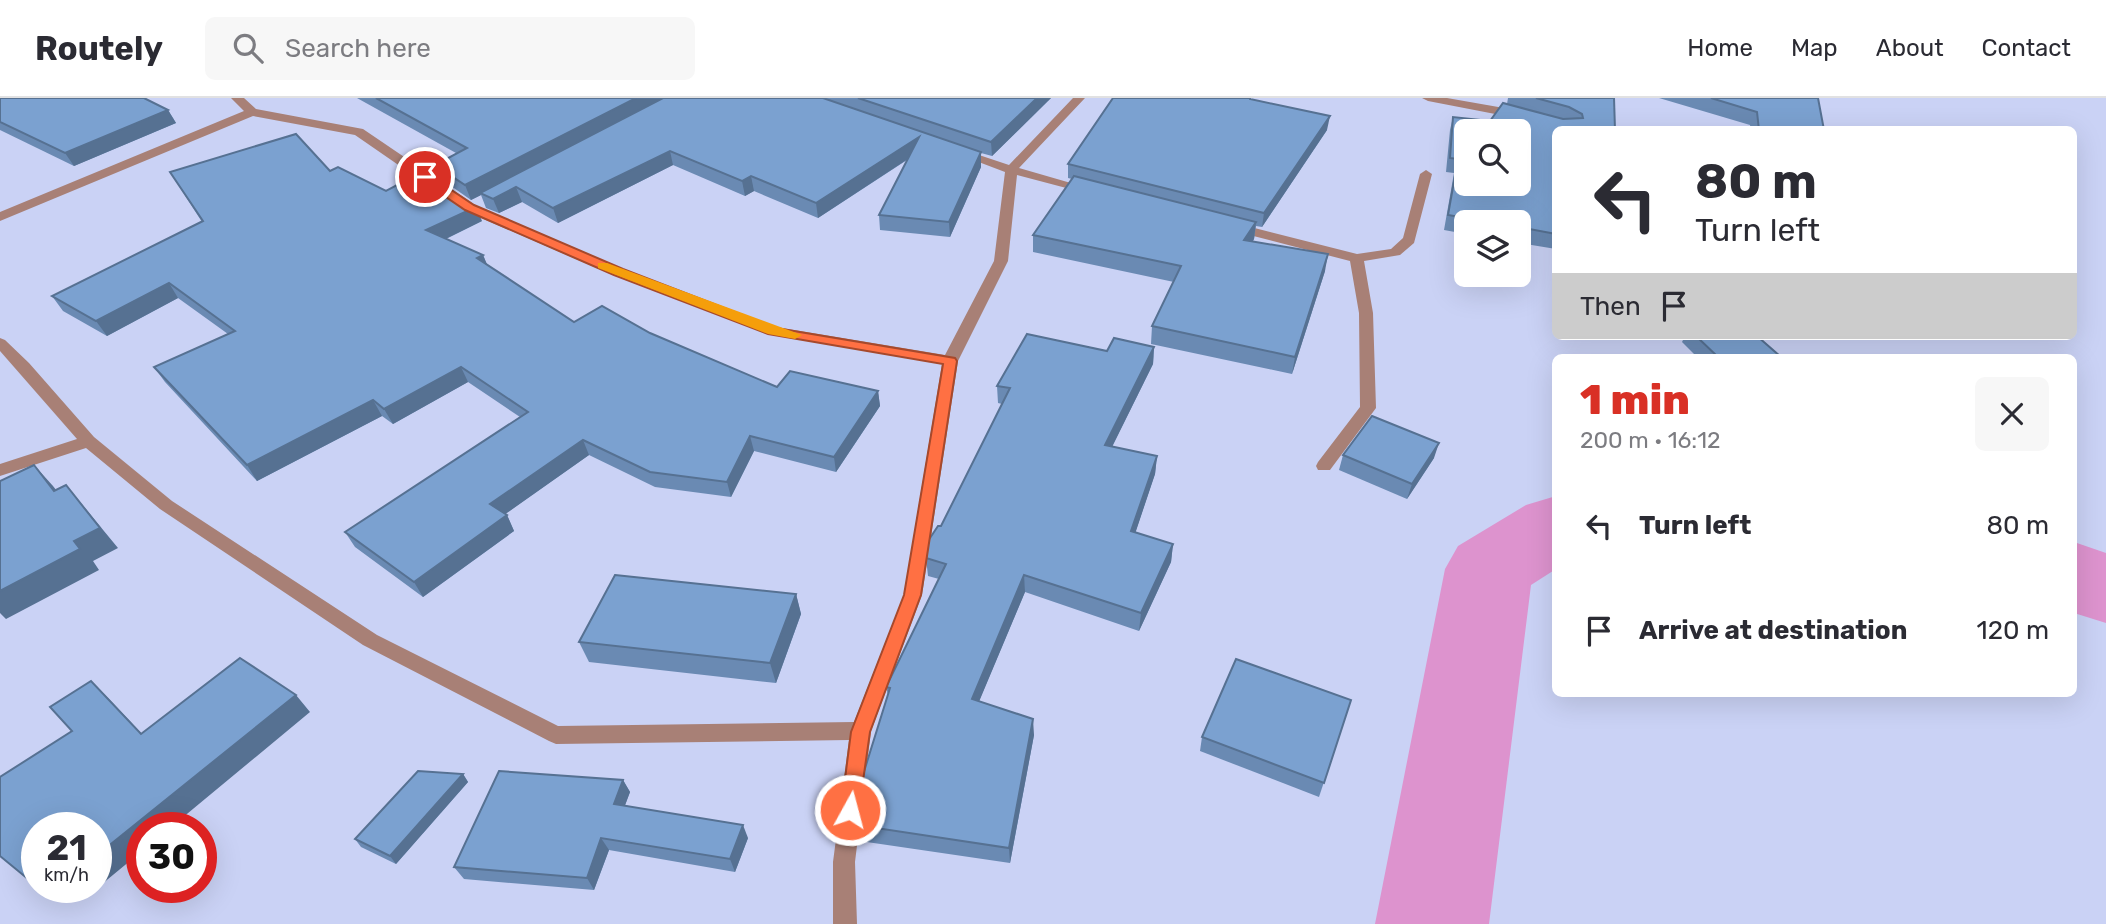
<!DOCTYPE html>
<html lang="en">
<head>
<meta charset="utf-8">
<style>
  :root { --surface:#fff; --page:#f7f7f7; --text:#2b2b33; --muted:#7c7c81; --line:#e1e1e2; --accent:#d93025 }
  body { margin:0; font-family:Rubik,sans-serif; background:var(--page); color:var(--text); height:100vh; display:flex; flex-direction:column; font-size:26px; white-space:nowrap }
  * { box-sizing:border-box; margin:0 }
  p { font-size:23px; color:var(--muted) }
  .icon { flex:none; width:38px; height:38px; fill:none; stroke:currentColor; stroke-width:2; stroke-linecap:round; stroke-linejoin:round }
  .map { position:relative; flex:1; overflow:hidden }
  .drawer { position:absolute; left:1552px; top:256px; width:525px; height:343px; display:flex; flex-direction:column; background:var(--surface); border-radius:10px; box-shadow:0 7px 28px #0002 }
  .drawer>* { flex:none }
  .top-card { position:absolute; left:1552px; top:28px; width:525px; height:214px; border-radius:10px; box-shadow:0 7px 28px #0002; background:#fff; color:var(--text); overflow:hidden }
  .fabs { position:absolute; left:1454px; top:21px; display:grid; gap:14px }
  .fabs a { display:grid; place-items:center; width:77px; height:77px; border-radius:10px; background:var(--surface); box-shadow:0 7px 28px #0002; font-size:35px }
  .speed { position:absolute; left:21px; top:714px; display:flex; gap:14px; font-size:35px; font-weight:700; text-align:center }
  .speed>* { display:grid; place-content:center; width:91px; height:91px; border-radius:50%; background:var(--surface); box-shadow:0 7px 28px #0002; line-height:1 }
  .speed small { font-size:18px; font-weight:400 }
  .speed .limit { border:10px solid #d22; background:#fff; color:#111 }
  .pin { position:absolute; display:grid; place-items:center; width:60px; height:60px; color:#fff; margin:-30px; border:4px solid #fff; border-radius:50%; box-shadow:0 2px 7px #0007 }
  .me { position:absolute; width:77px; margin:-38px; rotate:7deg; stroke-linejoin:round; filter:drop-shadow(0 0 5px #0008) }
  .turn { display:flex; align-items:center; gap:24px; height:147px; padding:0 28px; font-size:32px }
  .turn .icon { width:91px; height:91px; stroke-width:2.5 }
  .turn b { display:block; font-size:49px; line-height:60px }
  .then { display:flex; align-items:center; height:66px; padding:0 28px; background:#0003; gap:14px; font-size:26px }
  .round { display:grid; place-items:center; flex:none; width:74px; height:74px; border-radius:10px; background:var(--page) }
  .headline { display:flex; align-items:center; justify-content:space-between; height:119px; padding:0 28px }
  h1 { font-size:42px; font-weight:800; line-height:52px; color:var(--accent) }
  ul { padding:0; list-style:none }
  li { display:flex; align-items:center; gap:21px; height:105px; padding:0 28px }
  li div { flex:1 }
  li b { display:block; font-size:26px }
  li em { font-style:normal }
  header { display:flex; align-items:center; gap:42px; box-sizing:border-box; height:98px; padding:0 35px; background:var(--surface); border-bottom:2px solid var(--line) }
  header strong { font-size:33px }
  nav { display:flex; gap:38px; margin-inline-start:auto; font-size:24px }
  .search { width:490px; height:63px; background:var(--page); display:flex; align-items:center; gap:18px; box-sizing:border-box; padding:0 24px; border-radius:10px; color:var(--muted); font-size:26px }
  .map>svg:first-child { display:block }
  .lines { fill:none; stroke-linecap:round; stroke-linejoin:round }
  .river { fill:#dd93ce; fill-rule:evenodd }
  .street { fill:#a88076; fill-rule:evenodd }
  .wall { fill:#6a8ab3 }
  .shaded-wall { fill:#567192 }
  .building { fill:#7ba1d0; stroke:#567192; stroke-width:2; fill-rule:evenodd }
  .route { fill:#ff7043; stroke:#a6492c; stroke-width:2 }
  .slow { fill:#f59e0b }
</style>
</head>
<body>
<header>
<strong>Routely</strong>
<div class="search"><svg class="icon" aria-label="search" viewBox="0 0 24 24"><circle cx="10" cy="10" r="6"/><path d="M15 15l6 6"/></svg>Search here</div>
<nav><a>Home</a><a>Map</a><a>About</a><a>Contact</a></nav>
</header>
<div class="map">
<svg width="2106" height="826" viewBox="0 0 2106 826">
  <rect width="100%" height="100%" fill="#cad2f5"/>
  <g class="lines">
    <g class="river">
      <polygon points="1556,398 1556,471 1531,487 1489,826 1375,826 1445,471 1458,448 1526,407"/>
      <polygon points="2074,444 2106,455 2106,525 2074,515"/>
    </g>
    <g class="street">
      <polygon points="231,0 244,0 256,11 363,31 475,107 623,171 776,229 945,257 994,163 1005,74 955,55 961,51 1009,67 1073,0 1085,0 1019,70 1095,92 1089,96 1017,77 1008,163 958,263 922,497 871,633 855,764 857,826 833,826 833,764 849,642 556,646 549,643 363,547 160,411 86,350 0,378 0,366 77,341 0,253 0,240 5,242 29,265 94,339 172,403 377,537 558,628 854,624 904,497 942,266 768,236 613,177 465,113 355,37 253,18 0,123 0,114 244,13"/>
      <polygon points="1422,0 1447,0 1521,13 1527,17 1521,21 1428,3"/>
      <polygon points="1426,72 1432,76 1414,145 1400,157 1364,163 1373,215 1376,310 1330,372 1318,372 1316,368 1318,364 1360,309 1359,215 1350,163 1230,132 1228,129 1235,125 1357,156 1391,151 1403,140 1420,76"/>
    </g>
  </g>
  <g class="wall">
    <polygon points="0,0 168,12 176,25 74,68 0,32"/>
    <polygon points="357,0 1051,0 992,58 981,55 981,69 950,139 880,132 879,117 907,62 818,120 754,93 745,98 673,67 558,125 522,104 499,115 486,110 481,97 471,102 441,81 435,67 456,55"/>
    <polygon points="1508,0 1614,0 1615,32 1556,32 1556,151 1519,145 1519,124 1466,124 1466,136 1444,132 1454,75 1446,74 1450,32 1453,19 1490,23 1507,6"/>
    <polygon points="1659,0 1818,0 1824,32 1751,32 1750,27"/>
    <polygon points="1258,3 1327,32 1262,129 1256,128 1254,141 1253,143 1325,173 1292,276 1151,246 1152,228 1174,184 1033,154 1033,137 1072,81 1068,80 1068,66"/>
    <polygon points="330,73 386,93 482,123 446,141 483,157 487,167 574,224 650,235 777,289 878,293 880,308 836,374 754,353 731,399 655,389 589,357 505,416 507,417 514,433 423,499 355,449 345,434 520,319 468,284 393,326 382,318 257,383 165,284 154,269 228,236 178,200 107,238 63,213 52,198 202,124 170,74"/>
    <polygon points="1685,238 1757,238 1781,259 1697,259 1682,244"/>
    <polygon points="1154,249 1153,266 1112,349 1157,358 1155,376 1135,435 1173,446 1171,464 1139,533 1025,494 979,603 1034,637 1010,765 860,743 856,727 888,597 886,589 939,481 928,478 926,460 1002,306 998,305 997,288 1107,253"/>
    <polygon points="1343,357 1434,360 1407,401 1339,372"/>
    <polygon points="796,496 801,516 776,585 589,564 579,544"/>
    <polygon points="1351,602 1319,699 1200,653 1202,639"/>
    <polygon points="463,676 468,684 396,766 361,749 355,741"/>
    <polygon points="623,682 630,694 625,707 748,740 735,774 609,752 594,792 464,781 454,769"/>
  </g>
  <g class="shaded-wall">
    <polygon points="636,0 666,0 480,95 481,97 471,102 465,87"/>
    <polygon points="1037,0 1051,0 992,58 991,44"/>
    <polygon points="168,12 176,25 74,68 65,55"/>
    <polygon points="1330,18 1327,32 1262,129 1264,115"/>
    <polygon points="919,39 920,53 818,120 816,105"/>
    <polygon points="670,53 673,67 558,125 553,110"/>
    <polygon points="981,54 981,69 950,139 949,124"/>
    <polygon points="751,78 754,93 745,98 742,83"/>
    <polygon points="516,89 522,104 499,115 493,101"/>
    <polygon points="476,109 482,123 433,147 426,132"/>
    <polygon points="1256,124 1254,141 1242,159 1244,142"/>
    <polygon points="1328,156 1325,173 1292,276 1295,259"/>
    <polygon points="483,157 489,171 477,160"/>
    <polygon points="169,185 178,200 107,238 96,223"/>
    <polygon points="1154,249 1153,266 1104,365 1105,347"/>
    <polygon points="461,269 468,284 393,326 384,311"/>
    <polygon points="878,293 880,308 836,374 834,359"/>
    <polygon points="373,302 382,318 257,383 247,367"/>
    <polygon points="750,338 754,353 731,399 727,384"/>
    <polygon points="583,342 589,357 497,422 490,406"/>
    <polygon points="1439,345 1434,360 1407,401 1412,386"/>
    <polygon points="1157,358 1155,376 1130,451 1131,433"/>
    <polygon points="34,367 53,388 73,414 54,393"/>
    <polygon points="66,387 118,450 93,463 99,472 6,521 0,515 0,493 74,443"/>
    <polygon points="507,417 514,433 423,499 414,484"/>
    <polygon points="1173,446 1171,464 1139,533 1141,515"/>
    <polygon points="1024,477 1025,494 973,618 972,601"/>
    <polygon points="796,496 801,516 776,585 770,565"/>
    <polygon points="91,583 109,601 158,653 141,636"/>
    <polygon points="296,597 310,614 170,730 142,730 142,753 102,786 96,781 96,758"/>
    <polygon points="1033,621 1034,637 1010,765 1009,750"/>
    <polygon points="463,676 468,684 396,766 390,758"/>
    <polygon points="623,682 630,694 621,718 614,706"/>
    <polygon points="743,727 748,740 735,774 730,761"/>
    <polygon points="601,740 609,752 594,792 587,780"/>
    <polygon points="37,774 37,787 28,781"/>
    <polygon points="39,789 59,789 50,797"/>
  </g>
  <g class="building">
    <polygon points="0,0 144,0 168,12 65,55 0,24"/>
    <polygon points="376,0 636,0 465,87 435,67 467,50"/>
    <polygon points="663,0 823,0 981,54 949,124 879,117 919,39 816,105 751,78 742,83 670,53 553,110 516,89 493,101 480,95"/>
    <polygon points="858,0 1037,0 991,44"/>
    <polygon points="1113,0 1250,0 1250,1 1330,18 1264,115 1068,66"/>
    <path d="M 1536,0 L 1614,0 L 1615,32 L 1556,32 L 1556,136 L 1519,129 L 1519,124 L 1489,124 L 1448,117 L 1458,61 L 1450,60 L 1453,19 L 1490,23 L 1503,5 L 1563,21 L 1583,20 L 1582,16 L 1569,9 ZM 1466,33 L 1519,33 L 1519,86 L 1466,86 Z"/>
    <polygon points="1711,0 1818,0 1824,32 1759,32 1757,14"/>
    <polygon points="296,36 330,73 338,69 386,93 420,75 457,101 476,109 426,132 483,157 477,160 574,224 602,208 650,235 777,289 790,273 878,293 834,359 750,338 727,384 650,374 583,342 490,406 507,417 414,484 345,434 528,314 461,269 384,311 373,302 247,367 154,269 235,233 169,185 96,223 52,198 203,123 170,74"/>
    <polygon points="1074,78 1256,124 1244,142 1328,156 1295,259 1152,228 1181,168 1033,137"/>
    <polygon points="1027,236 1107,253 1114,240 1154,249 1105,347 1157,358 1131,433 1173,446 1141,515 1024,477 972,601 1033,621 1009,750 856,727 862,680 890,590 886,589 946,466 926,460 928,443 938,428 941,428 1010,290 997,288"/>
    <polygon points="1696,238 1757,238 1781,259 1718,259"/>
    <polygon points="1372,318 1439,345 1412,386 1343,357"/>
    <polygon points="34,367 54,393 66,387 100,430 74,443 80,451 0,493 0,383"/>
    <polygon points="615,477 796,496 770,565 579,544"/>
    <polygon points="240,560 296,597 96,758 96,730 37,730 37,774 28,781 0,758 0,679 72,633 50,609 91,583 141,636"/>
    <polygon points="1236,561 1351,602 1324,685 1202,639"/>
    <polygon points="418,673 463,676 390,758 355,741"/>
    <polygon points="499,673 623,682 614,706 743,727 730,761 601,740 587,780 454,769"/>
  </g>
  <polygon class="route" points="421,77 429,77 474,107 623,171 776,230 955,260 957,263 921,497 870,634 858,718 850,721 843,718 841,712 851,634 904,497 943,266 768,236 614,177 465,112 421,82"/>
  <polygon class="slow" points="598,165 607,165 802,237 795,241 768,236 598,170"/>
</svg>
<div class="fabs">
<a><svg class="icon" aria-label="search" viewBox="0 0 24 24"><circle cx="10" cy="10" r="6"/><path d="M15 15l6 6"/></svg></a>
<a><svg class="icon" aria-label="layers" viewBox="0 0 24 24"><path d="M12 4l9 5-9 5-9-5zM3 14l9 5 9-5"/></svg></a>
</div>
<div class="speed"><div>21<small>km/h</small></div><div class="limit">30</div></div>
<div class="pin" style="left:425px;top:79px;background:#d93025"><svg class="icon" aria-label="arrive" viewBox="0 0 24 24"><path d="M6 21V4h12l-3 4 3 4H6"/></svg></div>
<svg class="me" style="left:850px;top:712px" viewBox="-20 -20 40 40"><circle r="17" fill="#ff7043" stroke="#fff" stroke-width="3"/><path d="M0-11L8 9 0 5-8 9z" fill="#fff"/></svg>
<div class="top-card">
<div class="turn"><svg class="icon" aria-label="left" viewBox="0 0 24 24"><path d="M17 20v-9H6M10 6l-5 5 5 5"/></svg><div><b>80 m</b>Turn left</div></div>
<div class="then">Then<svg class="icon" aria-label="arrive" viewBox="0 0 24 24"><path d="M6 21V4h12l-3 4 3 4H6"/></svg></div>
</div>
<section class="drawer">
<div class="headline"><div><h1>1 min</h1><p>200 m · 16:12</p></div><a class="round"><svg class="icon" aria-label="close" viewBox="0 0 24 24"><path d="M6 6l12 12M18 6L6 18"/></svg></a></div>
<ul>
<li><svg class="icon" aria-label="left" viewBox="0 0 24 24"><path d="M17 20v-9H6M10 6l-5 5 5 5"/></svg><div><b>Turn left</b></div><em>80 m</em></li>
<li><svg class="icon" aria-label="arrive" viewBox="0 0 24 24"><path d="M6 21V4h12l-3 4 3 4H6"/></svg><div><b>Arrive at destination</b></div><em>120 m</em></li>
</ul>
</section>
</div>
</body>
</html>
